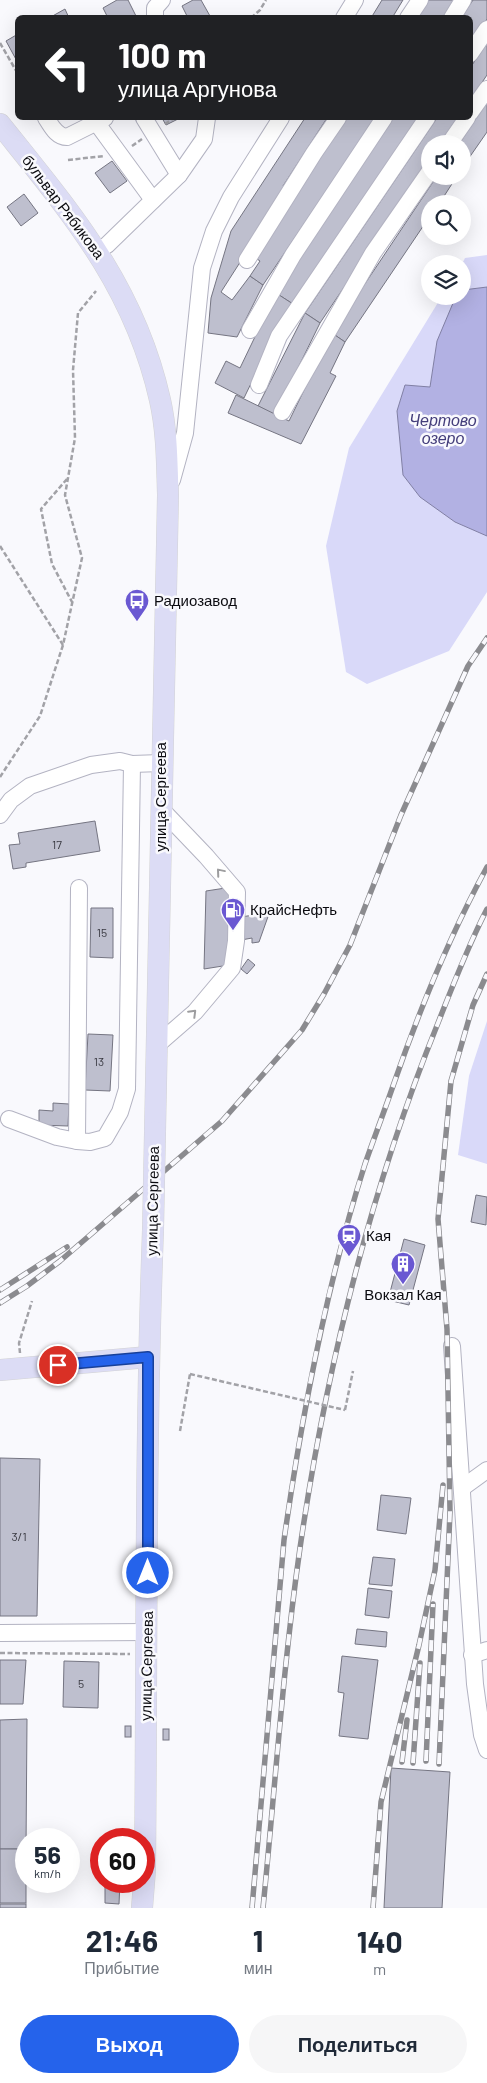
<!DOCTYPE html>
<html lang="ru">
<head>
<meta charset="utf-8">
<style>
  :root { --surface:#fff; --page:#f6f6f7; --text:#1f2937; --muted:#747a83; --accent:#2563eb }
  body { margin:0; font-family:Barlow,sans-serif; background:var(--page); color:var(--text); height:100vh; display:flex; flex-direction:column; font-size:19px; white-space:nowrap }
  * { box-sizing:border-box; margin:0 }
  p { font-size:16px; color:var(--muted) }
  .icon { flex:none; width:28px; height:28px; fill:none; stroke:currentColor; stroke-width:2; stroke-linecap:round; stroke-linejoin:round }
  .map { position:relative; height:1908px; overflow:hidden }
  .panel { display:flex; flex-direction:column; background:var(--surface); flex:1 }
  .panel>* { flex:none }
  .hud { position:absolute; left:15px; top:15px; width:458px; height:105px; border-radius:8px; box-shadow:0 5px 20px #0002; background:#202124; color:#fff; overflow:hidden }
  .buttons { position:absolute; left:421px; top:135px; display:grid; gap:10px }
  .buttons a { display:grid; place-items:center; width:50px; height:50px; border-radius:50%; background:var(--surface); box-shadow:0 5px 20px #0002; font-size:25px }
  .speed { position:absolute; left:15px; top:1828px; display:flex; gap:10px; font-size:25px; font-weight:700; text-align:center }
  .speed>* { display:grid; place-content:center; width:65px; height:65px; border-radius:50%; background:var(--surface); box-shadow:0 5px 20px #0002; line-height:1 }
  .speed small { font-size:12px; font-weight:400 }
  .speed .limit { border:8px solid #d22; background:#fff; color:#111 }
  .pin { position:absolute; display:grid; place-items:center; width:42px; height:42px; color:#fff; margin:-21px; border:2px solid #fff; border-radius:50%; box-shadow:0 1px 5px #0007 }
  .me { position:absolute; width:55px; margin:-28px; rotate:0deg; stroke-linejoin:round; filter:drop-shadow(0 0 4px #0008) }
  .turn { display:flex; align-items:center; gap:18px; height:105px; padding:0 20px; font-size:22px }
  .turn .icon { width:65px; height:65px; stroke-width:2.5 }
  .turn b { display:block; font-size:35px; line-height:42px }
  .eta { display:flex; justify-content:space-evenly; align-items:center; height:85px; text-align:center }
  .eta b { font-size:30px; font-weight:700; line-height:35px }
  .button { display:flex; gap:10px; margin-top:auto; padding:10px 20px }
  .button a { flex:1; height:58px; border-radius:30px; background:var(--accent); color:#fff; font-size:20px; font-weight:700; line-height:58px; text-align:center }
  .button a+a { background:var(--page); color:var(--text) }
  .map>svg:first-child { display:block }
  .green { fill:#d9d9f9 }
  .water { fill:#b2b1e3; stroke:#807fa4 }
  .building { fill:#bebfce; stroke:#757582 }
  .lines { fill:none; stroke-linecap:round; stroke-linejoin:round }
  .minor-casing { stroke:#b3b3c2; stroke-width:18 }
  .major-casing { stroke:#d3d3d4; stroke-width:22 }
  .path { stroke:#a2a2a7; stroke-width:2.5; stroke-dasharray:5 2.5; stroke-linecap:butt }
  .minor { stroke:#fff; stroke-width:16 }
  .major { stroke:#dcdcf5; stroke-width:21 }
  .rail-casing { stroke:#8b8b8f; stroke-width:5.5 }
  .rail { stroke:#f9f9fd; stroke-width:4; stroke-dasharray:11; stroke-linecap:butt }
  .major-bridge-casing { stroke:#d3d3d4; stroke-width:22; stroke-linecap:butt }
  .path-bridge { stroke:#a2a2a7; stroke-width:2.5; stroke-dasharray:5 2.5; stroke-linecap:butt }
  .major-bridge { stroke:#dcdcf5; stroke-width:21 }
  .oneway { stroke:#9d9d9f }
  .route-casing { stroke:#184099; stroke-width:12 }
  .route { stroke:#2563eb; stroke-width:9 }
  .labels { text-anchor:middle; stroke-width:5; stroke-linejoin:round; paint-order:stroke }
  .number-label { font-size:12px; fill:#383840 }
  .street-label { font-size:15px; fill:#0b0b10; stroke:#f9f9fd }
  .poi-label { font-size:15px; fill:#0b0b10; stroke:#f9f9fd; text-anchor:start }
  .water-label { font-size:16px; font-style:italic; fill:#443e7b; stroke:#f9f9fd }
</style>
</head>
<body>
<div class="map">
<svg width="487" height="1908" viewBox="0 0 487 1908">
  <rect width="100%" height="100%" fill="#f9f9fd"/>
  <g class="green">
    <polygon points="487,255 487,287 463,290 462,264 465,258"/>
    <polygon points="442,296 456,296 437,341 430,387 405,386 397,411 403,475 420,497 455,522 487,536 487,592 449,651 367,684 346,672 326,546 349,448"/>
    <polygon points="487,1021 487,1164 458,1155 469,1076"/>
  </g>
  <polygon class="water" points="487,287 487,536 455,522 420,497 403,475 397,411 405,385 430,387 437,341 456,296 462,296 463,290"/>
  <g class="building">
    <polygon points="117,0 128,0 137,18 108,18 103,8"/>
    <polygon points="193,0 201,0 210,16 188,18 182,6"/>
    <polygon points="382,0 403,0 392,18 371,18"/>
    <polygon points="426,0 456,0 444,18 415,18"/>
    <polygon points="473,0 487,0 487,19 470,44 470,18 461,18"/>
    <polygon points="65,9 69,18 49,18"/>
    <polygon points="18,34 18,63 6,41"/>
    <polygon points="487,43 487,75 470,100 470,68"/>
    <polygon points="487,102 487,132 462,168 462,144 459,144"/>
    <polygon points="162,118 180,118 166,125"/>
    <polygon points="305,118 327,118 283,186 287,189 221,292 232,300 250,276 263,285 237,337 208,333 211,298 231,231"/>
    <polygon points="347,118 375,118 263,285 250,276 260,261 254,257"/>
    <polygon points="393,118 418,118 293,304 276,293"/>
    <polygon points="437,118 458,118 441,144 430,144 430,159 320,323 305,313"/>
    <polygon points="112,161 127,181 110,193 95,173"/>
    <polygon points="437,176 457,176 439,204 430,204 430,216 345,342 332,333"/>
    <polygon points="24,194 38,213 21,226 7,207"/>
    <polygon points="276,293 293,304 282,319 244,398 215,383 226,361 240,368"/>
    <polygon points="305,313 320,323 275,415 258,406"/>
    <polygon points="332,333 345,342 330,373 336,376 301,444 228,413 236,395 289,421"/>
    <polygon points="95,821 100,851 26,863 26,867 13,869 9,845 20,844 18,833"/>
    <polygon points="232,887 230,919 253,915 253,911 270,911 259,942 252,943 252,938 236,941 229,965 204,969 206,891"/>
    <polygon points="91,908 113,908 113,958 90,957"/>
    <polygon points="248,959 255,965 247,974 241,969"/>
    <polygon points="88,1034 113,1035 110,1091 85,1090"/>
    <polygon points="53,1103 69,1104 68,1126 39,1125 39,1110 53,1111"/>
    <polygon points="476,1195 487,1197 486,1225 471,1222"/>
    <polygon points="404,1239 425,1245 409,1305 388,1300"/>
    <polygon points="0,1458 40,1459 37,1616 0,1616"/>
    <polygon points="381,1495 411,1498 406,1534 377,1530"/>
    <polygon points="373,1557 395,1559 392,1586 369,1584"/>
    <polygon points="368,1588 392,1591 389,1618 365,1615"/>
    <polygon points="357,1629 387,1632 386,1647 355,1644"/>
    <polygon points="342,1656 378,1660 368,1739 339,1736 344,1693 338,1692"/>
    <polygon points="0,1660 26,1660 23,1704 0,1704"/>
    <polygon points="64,1661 99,1662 98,1708 63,1707"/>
    <polygon points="27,1719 26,1849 0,1849 0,1720"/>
    <rect x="125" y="1726" width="6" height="11"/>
    <rect x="163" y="1729" width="6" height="11"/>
    <polygon points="391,1768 450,1772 442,1908 384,1908"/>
    <rect x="0" y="1849" width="26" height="54"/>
    <polygon points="105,1881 120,1881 119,1904 105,1903"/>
    <rect x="0" y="1904" width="26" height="4"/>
  </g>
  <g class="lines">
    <defs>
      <g id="minor">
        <polyline points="155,18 155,8 162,0"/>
        <polyline points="344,18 355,0"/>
        <polyline points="408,18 420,0"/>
        <polyline points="452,18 463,0"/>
        <polyline points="470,54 487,29"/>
        <polyline points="470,113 487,89"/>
        <path d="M 46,118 C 51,125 56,137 67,137 L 105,118"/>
        <polyline points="144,118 179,175"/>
        <polyline points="96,122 153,200"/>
        <polyline points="449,144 467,118"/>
        <polyline points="97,251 107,245 179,175 204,139 207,118"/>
        <polyline points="247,260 314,153 338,118"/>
        <polyline points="250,330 293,255 384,118"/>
        <polyline points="259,385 279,336 427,118"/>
        <polyline points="282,412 373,253 430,171"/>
        <polyline points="172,480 185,433 202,268 214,231 231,197 281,118"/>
        <polyline points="0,815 11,800 30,786 91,765 120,761 132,764 161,763"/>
        <polyline points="79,888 77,1141 90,1142 105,1138 120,1112 127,1089 132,764"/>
        <polyline points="157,1045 195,1012 232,968 236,941 237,892 206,856 162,810"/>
        <polyline points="9,1119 57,1137 77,1141"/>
        <polyline points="452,1346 475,1684 482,1735 487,1750"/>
        <polyline points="462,1488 487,1470"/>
        <polyline points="0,1633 148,1632"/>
        <polyline points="472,1655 487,1650"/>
      </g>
      <g id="major">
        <path d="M 0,124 C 71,213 134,285 160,400 C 167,431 167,463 168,495 L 155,1132"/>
        <polyline points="0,1370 148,1357"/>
        <path d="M 142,1908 L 145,1870 C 147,1657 145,1443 153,1230"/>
      </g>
    </defs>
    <use href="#minor" class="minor-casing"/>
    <use href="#major" class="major-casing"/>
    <g class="path">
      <polyline points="251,18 260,10 266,0"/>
      <polyline points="0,43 18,74"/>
      <polyline points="165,124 174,118"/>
      <polyline points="132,146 142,139"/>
      <polyline points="68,160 104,156"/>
      <polyline points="67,479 41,509 52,564 72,602"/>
      <polyline points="0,546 63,645"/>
      <polyline points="0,777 40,716 63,645 82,558 65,495 75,438 73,370 78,313 96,291"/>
      <polyline points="20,1353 19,1343 32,1301"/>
      <polyline points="345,1410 353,1371"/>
      <polyline points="180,1431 190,1374"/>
      <polyline points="0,1653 130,1654"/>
    </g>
    <use href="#minor" class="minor"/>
    <use href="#major" class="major"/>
    <defs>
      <g id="rail">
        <polyline points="0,1290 67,1247"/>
        <polyline points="0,1303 27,1286 60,1261 222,1121 302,1030 324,994 350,945 401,815 468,666 487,638"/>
        <polyline points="426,1761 433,1604"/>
        <polyline points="402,1762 407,1720"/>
        <polyline points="413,1763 420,1663"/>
        <polyline points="439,1764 450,1512 447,1329 438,1219 451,1081 473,1005 487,974"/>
        <path d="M 252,1908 L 284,1540 C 302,1414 326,1286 365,1164 C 374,1138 384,1112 393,1086 C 419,1011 449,937 487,867"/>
        <path d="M 263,1908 C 275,1788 283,1667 300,1548 C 326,1369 370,1191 438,1023 C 453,985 468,946 487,909"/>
        <polyline points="373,1908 381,1802 419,1645 435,1570 443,1485"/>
      </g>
    </defs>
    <use href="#rail" class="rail-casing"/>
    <use href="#rail" class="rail"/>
    <defs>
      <polyline id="major-bridge" points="153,1230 155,1132"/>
    </defs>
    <use href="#major-bridge" class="major-bridge-casing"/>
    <polyline class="path-bridge" points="190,1374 345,1410"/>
    <use href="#major-bridge" class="major-bridge"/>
  </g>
  <defs><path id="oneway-chevron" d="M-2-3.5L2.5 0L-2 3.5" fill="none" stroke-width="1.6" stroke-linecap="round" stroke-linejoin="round" transform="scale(1.25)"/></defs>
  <g class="oneway">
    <use href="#oneway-chevron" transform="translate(220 872) rotate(-130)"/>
    <use href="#oneway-chevron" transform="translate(193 1013) rotate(-45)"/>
  </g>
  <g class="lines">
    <defs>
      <polyline id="route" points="58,1365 148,1357 148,1573"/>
    </defs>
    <use href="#route" class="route-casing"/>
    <use href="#route" class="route"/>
  </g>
  <defs>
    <symbol id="bus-pin" viewBox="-11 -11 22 30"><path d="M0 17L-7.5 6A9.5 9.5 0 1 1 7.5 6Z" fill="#6a58d2" stroke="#f9f9fd"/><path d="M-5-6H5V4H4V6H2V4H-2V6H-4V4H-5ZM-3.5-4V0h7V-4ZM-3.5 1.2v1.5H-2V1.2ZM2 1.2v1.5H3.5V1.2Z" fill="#fff"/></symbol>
    <symbol id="fuel-pin" viewBox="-11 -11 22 30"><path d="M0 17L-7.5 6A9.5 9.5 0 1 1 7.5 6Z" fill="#6a58d2" stroke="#f9f9fd"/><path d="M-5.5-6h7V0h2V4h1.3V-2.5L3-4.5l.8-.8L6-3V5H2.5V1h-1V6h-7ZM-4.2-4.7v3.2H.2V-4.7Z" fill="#fff"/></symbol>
    <symbol id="station-pin" viewBox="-11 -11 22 30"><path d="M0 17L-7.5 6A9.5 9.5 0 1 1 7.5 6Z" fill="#6a58d2" stroke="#f9f9fd"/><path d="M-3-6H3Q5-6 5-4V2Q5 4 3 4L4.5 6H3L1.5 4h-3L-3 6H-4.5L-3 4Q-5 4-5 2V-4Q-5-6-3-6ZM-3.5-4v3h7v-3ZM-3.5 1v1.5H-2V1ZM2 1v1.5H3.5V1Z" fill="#fff"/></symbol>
    <symbol id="building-pin" viewBox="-11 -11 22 30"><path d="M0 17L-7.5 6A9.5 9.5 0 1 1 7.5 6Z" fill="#6a58d2" stroke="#f9f9fd"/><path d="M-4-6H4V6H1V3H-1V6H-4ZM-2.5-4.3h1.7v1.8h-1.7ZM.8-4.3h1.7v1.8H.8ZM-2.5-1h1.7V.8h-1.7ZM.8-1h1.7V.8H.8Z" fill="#fff"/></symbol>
  </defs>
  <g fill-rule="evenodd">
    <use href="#bus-pin" x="123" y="587" width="28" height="38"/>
    <use href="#fuel-pin" x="219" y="896" width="28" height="38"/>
    <use href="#station-pin" x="335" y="1222" width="28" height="38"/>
    <use href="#building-pin" x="389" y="1250" width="28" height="38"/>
  </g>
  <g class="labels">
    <g class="number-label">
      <text x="57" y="849">17</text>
      <text x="102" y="937">15</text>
      <text x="99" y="1066">13</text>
      <text x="19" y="1541">3/1</text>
      <text x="81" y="1688">5</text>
    </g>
    <g class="street-label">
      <text transform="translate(63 207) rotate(53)" y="5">бульвар Рябикова</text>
      <text transform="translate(161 797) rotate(-90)" y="5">улица Сергеева</text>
      <text transform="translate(153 1201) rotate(-89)" y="5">улица Сергеева</text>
      <text transform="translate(147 1666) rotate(-89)" y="5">улица Сергеева</text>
    </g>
    <g class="poi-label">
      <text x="154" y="606">Радиозавод</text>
      <text x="250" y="915">КрайсНефть</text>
      <text x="366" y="1241">Кая</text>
      <text x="403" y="1300" text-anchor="middle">Вокзал Кая</text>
    </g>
    <g class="water-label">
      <text x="443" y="426">Чертово<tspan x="443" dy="18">озеро</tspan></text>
    </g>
  </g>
</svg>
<div class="buttons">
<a><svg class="icon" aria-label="sound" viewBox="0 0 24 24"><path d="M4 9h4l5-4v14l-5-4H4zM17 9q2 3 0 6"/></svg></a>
<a><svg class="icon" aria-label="search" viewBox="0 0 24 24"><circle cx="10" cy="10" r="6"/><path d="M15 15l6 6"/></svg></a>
<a><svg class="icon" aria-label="layers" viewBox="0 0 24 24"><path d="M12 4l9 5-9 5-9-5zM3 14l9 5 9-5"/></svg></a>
</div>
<div class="speed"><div>56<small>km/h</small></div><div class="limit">60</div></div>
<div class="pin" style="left:58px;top:1365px;background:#d93025"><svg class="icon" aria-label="arrive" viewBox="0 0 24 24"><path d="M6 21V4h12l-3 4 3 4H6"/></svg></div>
<svg class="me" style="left:148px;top:1573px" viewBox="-20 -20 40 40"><circle r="17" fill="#2563eb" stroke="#fff" stroke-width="3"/><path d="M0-11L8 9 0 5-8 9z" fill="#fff"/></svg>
<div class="hud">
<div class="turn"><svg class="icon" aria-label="left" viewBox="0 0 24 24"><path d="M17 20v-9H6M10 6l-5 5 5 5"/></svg><div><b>100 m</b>улица Аргунова</div></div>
</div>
</div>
<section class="panel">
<div class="eta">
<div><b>21:46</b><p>Прибытие</p></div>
<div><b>1</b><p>мин</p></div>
<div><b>140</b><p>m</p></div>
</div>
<div class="button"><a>Выход</a><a>Поделиться</a></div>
</section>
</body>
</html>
